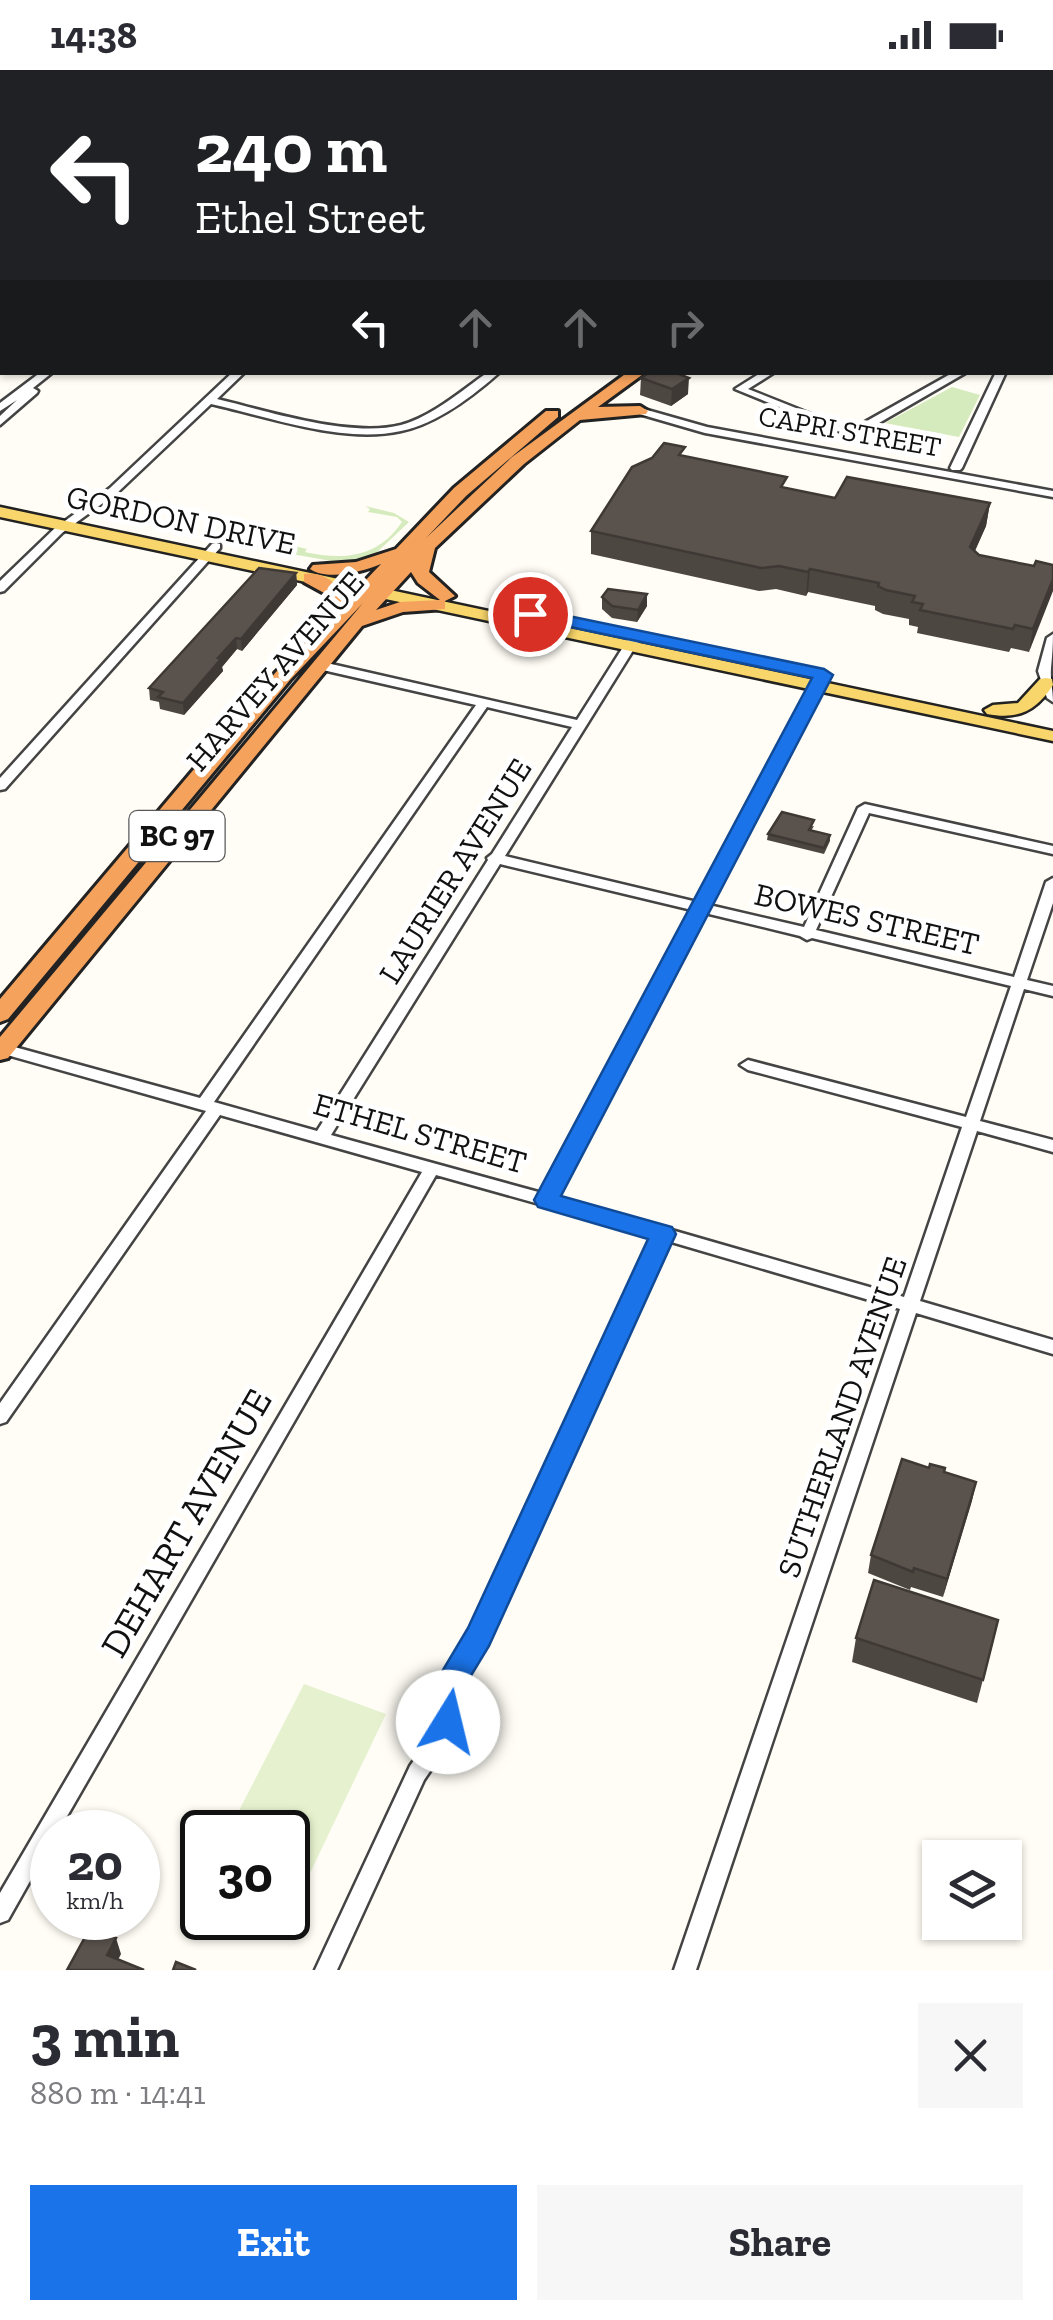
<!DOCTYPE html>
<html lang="en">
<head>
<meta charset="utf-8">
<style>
  :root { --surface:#fff; --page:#f7f7f7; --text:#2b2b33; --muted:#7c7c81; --accent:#1a73e8 }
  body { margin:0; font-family:"Zilla Slab",serif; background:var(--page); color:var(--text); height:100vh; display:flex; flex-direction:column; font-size:38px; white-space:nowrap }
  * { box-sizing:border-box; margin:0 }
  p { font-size:32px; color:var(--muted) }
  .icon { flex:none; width:55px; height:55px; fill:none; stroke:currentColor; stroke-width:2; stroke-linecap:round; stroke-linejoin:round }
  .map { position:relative; height:1900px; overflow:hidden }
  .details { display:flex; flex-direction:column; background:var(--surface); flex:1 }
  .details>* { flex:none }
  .hud { position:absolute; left:0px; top:0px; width:1055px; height:305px; box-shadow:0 2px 8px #0004; background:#202124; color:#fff; overflow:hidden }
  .controls { position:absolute; left:922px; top:1770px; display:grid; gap:20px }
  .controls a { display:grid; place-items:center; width:100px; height:100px; border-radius:0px; background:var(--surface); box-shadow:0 2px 8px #0004; font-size:50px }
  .speed { position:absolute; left:30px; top:1740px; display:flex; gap:20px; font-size:50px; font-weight:700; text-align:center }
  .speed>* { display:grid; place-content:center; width:130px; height:130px; border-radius:50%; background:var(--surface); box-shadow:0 2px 8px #0004; line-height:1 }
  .speed small { font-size:25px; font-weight:400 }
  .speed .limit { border:5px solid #111; border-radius:15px; background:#fff; color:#111 }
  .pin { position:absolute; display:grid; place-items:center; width:85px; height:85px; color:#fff; margin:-42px; border:5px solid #fff; border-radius:50%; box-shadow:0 2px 10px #0007 }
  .me { position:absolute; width:110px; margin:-55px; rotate:9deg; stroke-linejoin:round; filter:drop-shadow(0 0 8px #0008) }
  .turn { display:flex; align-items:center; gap:35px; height:210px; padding:0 30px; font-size:45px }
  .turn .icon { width:130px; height:130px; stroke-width:2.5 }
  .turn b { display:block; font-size:70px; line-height:85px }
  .lanes { display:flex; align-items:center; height:95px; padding:0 30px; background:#0003; justify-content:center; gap:50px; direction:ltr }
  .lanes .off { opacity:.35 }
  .round { display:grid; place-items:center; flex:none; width:105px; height:105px; border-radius:0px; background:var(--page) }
  .overview { display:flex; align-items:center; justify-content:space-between; height:170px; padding:0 30px }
  h1 { font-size:60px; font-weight:800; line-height:75px }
  .button { display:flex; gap:20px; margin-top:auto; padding:20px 30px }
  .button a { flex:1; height:115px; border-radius:0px; background:var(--accent); color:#fff; font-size:40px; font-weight:800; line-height:115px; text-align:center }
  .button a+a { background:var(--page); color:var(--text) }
  .status { display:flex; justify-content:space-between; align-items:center; height:70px; padding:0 50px; background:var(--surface); direction:ltr }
  .status svg { height:28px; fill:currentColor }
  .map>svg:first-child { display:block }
  .green { fill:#d5ebbd }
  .pitch { fill:#e6f2cf }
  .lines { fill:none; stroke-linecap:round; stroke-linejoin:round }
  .minor-casing { stroke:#444; stroke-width:5 }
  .major-casing { stroke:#222; stroke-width:5 }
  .highway-casing { stroke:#222; stroke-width:6 }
  .minor { fill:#fff; fill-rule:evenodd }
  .major { fill:#f9d66b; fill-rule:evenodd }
  .highway { fill:#f5a25d; fill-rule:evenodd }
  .wall { fill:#4d4742 }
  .shaded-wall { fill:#3f3936 }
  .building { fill:#5a524d; stroke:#3f3936; stroke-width:2.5 }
  .route { fill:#1a73e8; stroke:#114b97; stroke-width:2.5 }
  .labels { text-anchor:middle; stroke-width:10; stroke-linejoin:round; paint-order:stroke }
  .far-street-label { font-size:28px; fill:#111; stroke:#fff }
  .shield { fill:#fff; stroke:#585858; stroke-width:2.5 }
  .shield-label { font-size:30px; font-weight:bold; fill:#111 }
  .street-label { font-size:32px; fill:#111; stroke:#fff }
  .near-street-label { font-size:38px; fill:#111; stroke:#fff }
</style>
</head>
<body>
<div class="status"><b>14:38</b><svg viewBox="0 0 49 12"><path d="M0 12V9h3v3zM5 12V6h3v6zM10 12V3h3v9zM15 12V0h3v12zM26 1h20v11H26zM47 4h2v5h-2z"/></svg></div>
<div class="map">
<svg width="1053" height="1900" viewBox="0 0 1053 1900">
  <rect width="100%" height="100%" fill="#fffdf5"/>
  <g class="green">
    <polygon points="952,317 980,325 959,367 885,353"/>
    <path d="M 365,436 L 394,443 L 409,452 L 374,485 L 348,494 L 224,472 L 239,465 L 239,469 L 286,479 L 290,475 L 307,479 L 305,482 C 342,490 377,489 402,452 L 397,447 L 368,442 L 370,439 Z"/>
  </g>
  <polygon class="pitch" points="304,1614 386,1644 289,1847 288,1762 228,1762"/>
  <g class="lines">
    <defs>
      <g id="minor">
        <polygon points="171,0 192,0 188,2 169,2"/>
        <polygon points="329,0 373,0 375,2 334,2"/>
        <polygon points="395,0 404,0 402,2 394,2"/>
        <polygon points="544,0 553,0 551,2 542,2"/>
        <polygon points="671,0 680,0 678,2 670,2"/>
        <polygon points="811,0 830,0 826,2 809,2"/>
        <polygon points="0,29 2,30 2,34 0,35"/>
        <polygon points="0,75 2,76 2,84 0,85"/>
        <polygon points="0,93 2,94 2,100 0,99"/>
        <rect x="1052" y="178" width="1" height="6"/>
        <polygon points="1053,195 1053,202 1052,202 1052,195"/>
        <polygon points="2,206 2,212 0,213 0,207"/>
        <rect x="0" y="241" width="2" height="6"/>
        <polygon points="41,302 53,302 33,318 38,321 37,323 0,355 0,346 17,330 0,341 0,333"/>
        <path d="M 233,302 L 245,302 L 217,329 C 268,341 350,368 401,355 C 433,346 461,321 488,302 L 500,302 C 473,326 437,354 401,361 C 343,374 269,347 211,334 L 118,422 L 62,463 L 4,521 L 0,522 L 0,511 L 54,459 L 110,418 Z"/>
        <polygon points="762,302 775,302 748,319 846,358 858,356 954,302 967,302 865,361 845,364 735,319"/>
        <polygon points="996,302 1006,302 962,398 960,400 952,400 950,398"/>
        <polygon points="640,338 707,357 1053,421 1053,427 705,363 636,343 635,341"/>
        <polygon points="216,473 220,474 220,478 5,719 0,720 0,708 212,474"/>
        <path d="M 636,562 L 642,566 L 505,786 L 697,832 L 817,605 L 823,601 L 829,605 L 709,835 L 804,857 L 858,738 L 865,734 L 1053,776 L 1053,784 L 869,743 L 816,860 L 1014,907 L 1046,812 L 1053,808 L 1053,833 L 1027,910 L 1053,916 L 1053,926 L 1024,919 L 980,1051 L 1053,1070 L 1053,1082 L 977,1061 L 920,1231 L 1053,1270 L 1053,1284 L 916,1243 L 696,1900 L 674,1900 L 900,1239 L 668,1171 L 479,1587 L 456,1622 L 455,1662 L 452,1669 L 424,1710 L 337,1900 L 315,1900 L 410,1696 L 435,1660 L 436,1620 L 465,1575 L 653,1166 L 436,1105 L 58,1762 L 52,1762 L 52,1772 L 8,1850 L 0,1853 L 0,1823 L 422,1102 L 220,1045 L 6,1352 L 0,1354 L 0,1333 L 206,1041 L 0,983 L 0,973 L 200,1028 L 476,635 L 314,598 L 314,592 L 318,591 L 577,650 L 630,566 ZM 487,637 L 572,657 L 492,784 L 487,788 L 488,790 L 317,1061 L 214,1032 ZM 500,794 L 692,840 L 542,1123 L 331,1065 ZM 705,843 L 800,866 L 807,870 L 812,868 L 1011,916 L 966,1047 L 748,990 L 740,995 L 748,1000 L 962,1057 L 904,1227 L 557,1127 Z"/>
        <path d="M 1053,564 C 1053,576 1052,587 1051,598 C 1050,608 1053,621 1053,632 L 1047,628 L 1038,601 L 1047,568 Z"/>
      </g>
      <g id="major">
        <polygon points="856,0 868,0 869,2 857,2"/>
        <rect x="1052" y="61" width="1" height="6"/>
        <polygon points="0,437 1053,661 1053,671 0,447"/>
        <path d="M 1046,608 L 1052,609 L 1053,615 C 1036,641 1018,650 987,644 L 984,640 L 993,635 L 1018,633 L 1040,609 Z"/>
      </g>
      <g id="highway">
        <rect x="1052" y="54" width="1" height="8"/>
        <path d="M 628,302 L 646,302 L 598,337 L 640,336 L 648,341 L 646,344 L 580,350 L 524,394 L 435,478 L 429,502 L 455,526 L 445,531 L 445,539 L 403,542 L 362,556 L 8,988 L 0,990 L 0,967 L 363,533 L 290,610 L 8,949 L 0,952 L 0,929 L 276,602 L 325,552 L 326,524 L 304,512 L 304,504 C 320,501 335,511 344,523 L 344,533 L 381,494 C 361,502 328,511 310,499 L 313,495 L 356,492 L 396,479 L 454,418 L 546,341 L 558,341 L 558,347 L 466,426 L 426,468 L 512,387 ZM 411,502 L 418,513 L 440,530 L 400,532 L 376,540 Z"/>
      </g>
    </defs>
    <use href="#minor" class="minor-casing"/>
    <use href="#major" class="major-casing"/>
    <use href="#highway" class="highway-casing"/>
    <use href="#minor" class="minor"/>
    <use href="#major" class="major"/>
    <use href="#highway" class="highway"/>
  </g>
  <g class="wall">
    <polygon points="641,308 688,324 671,336 640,325"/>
    <polygon points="685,386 786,418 835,428 990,433 986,456 975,481 979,485 1034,496 1053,495 1029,582 1011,578 1009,582 917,563 918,557 909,555 909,549 883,544 875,540 875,536 808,522 806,526 776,519 759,521 591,484 591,461"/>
    <polygon points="296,503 297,515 242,581 237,579 222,597 223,601 184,645 160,639 159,632 150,630 149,618"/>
    <polygon points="602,527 647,536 637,552 612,548 602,539"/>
    <polygon points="814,756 811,761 830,765 830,771 824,784 767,770 768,764"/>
    <polygon points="944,1402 976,1412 943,1527 911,1517 910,1520 868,1503 871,1485"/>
    <polygon points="998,1550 977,1633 852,1592 856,1568"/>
  </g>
  <g class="shaded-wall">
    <polygon points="689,308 688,324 671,336 672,319"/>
    <polygon points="990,433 986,456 966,500 970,477"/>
    <polygon points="810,499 808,522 806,526 808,502"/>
    <polygon points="296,503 297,515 242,581 241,569"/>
    <polygon points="1053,509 1053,521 1029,582 1033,559"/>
    <polygon points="647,524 647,536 637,552 638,540"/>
    <polygon points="236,568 237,579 222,597 223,601 184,645 183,633"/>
    <polygon points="976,1412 972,1431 943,1527 947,1509"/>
    <polygon points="116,1868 121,1884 113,1900 107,1885"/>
  </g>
  <g class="building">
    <polygon points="650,302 674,302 689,308 672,319 641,308"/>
    <polygon points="664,373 685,377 679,385 787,407 781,417 835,428 847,407 990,433 970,477 979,485 1034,496 1036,491 1053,495 1053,509 1033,559 1015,555 1013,559 920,540 923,534 912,532 915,526 886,520 878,516 879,513 810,499 808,502 779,496 761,498 591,461 632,397 652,388"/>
    <polygon points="259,498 296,503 241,569 236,568 218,588 221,589 183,633 158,627 163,622 149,618"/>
    <polygon points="608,519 647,524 638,540 612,536 602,527"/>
    <polygon points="782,742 814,750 809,760 830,765 824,778 768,764"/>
    <polygon points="902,1389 929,1398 930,1394 945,1398 944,1402 976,1412 947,1509 914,1498 913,1502 871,1485"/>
    <polygon points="874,1510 998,1550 983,1610 856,1568"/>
    <polygon points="90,1858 116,1868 107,1885 144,1900 67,1900"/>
    <polygon points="176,1892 196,1900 173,1900"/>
  </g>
  <polygon class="route" points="530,538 824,599 833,605 561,1126 672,1157 676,1164 489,1576 461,1622 463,1652 458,1662 448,1666 437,1662 432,1652 431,1620 468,1558 648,1169 538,1137 534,1130 812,608 523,547 523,540"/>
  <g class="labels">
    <g class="far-street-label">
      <text transform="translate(850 361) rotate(10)" y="10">CAPRI STREET</text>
    </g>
    <rect class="shield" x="129.5" y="741" width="95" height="50" rx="8"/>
    <g class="shield-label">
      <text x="177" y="776">BC 97</text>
    </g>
    <g class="street-label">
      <text transform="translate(181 450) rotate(12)" y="11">GORDON DRIVE</text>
      <text transform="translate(275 601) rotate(-49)" y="11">HARVEY AVENUE</text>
      <text transform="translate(455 801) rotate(-58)" y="11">LAURIER AVENUE</text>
      <text transform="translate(867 849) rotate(13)" y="11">BOWES STREET</text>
      <text transform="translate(420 1063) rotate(16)" y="11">ETHEL STREET</text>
      <text transform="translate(842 1347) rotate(-71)" y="11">SUTHERLAND AVENUE</text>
    </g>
    <g class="near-street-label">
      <text transform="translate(186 1453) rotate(-60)" y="13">DEHART AVENUE</text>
    </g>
  </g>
</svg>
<div class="controls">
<a><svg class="icon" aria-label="layers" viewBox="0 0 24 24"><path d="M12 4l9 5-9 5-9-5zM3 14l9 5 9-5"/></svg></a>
</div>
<div class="speed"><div>20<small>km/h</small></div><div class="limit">30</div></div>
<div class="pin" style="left:530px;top:544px;background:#d93025"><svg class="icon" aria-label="arrive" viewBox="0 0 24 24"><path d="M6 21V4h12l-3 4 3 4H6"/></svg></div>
<svg class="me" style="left:448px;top:1652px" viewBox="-20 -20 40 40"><circle r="19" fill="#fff"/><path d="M0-13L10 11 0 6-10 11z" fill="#1a73e8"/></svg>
<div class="hud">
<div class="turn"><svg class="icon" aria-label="left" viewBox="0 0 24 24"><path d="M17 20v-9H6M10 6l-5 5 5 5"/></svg><div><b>240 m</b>Ethel Street</div></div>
<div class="lanes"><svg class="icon" aria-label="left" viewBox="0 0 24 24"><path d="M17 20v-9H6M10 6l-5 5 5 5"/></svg><svg class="icon off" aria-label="ahead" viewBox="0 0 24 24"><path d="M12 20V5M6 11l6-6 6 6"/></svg><svg class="icon off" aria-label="ahead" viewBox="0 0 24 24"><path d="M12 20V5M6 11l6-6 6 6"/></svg><svg class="icon off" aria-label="right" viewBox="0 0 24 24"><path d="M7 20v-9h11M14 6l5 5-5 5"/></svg></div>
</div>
</div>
<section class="details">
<div class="overview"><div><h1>3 min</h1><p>880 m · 14:41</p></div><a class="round"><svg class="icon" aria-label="close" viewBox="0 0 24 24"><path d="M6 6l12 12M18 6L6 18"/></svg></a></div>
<div class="button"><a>Exit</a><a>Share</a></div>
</section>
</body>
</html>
